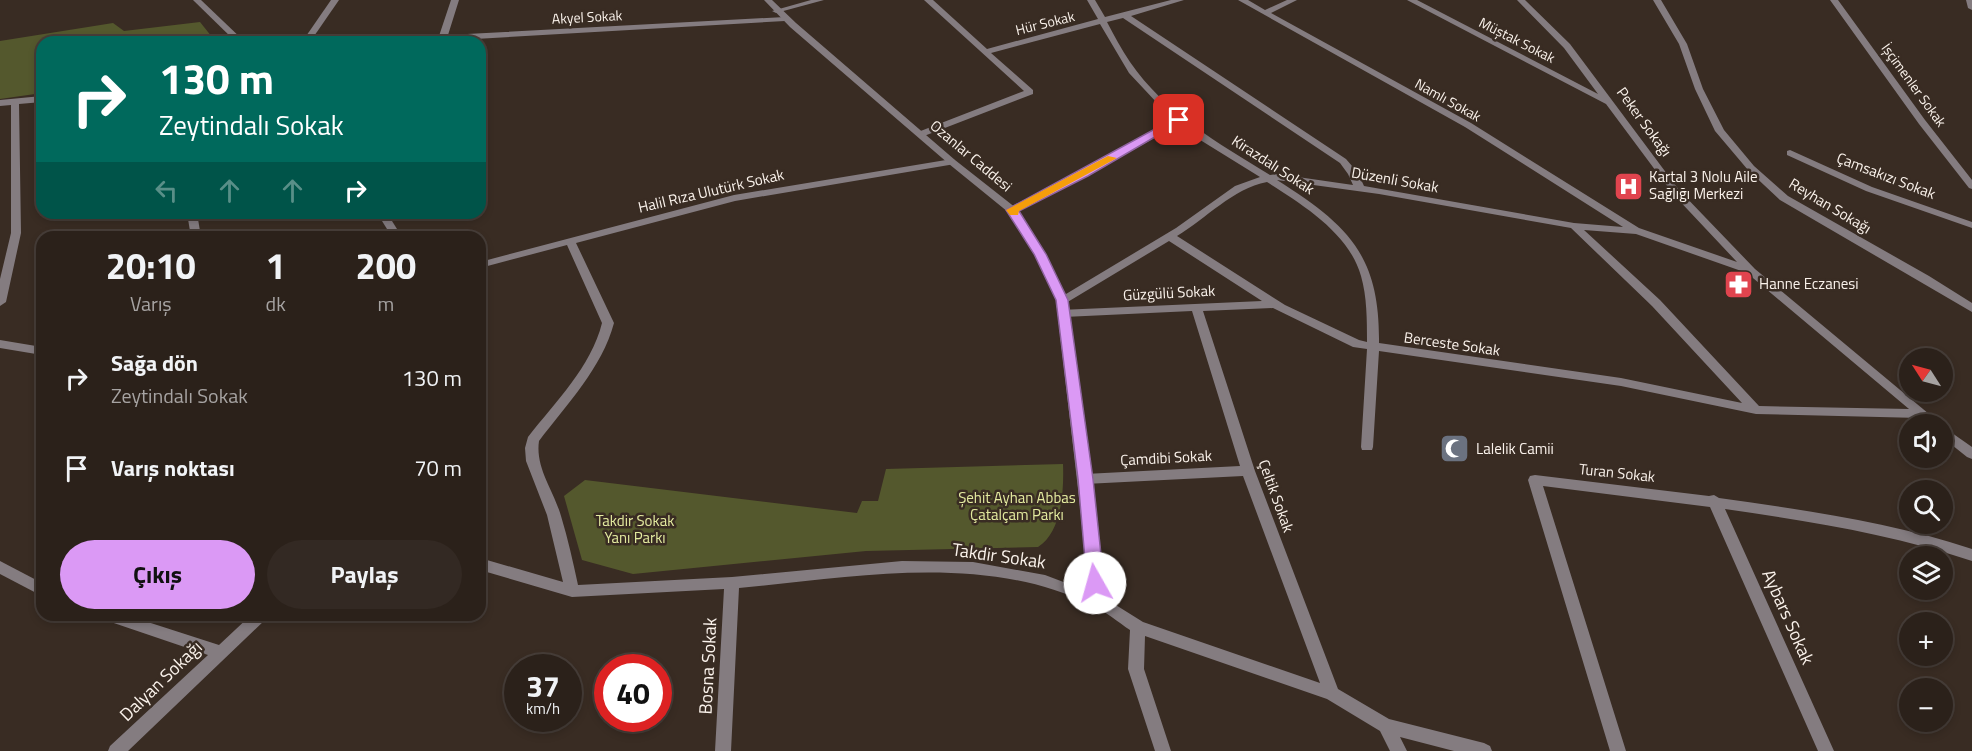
<!DOCTYPE html>
<html lang="tr">
<head>
<meta charset="utf-8">
<style>
  :root { --surface:#2b211a; --page:#332923; --text:#f1f3f6; --muted:#a6a3a2; --line:#473e39; --accent:#db99f5 }
  body { margin:0; font-family:"Titillium Web",sans-serif; background:var(--page); color:var(--text); height:100vh; display:flex; flex-direction:column; font-size:22px; white-space:nowrap }
  * { box-sizing:border-box; margin:0 }
  p { font-size:20px; color:var(--muted) }
  .icon { flex:none; width:33px; height:33px; fill:none; stroke:currentColor; stroke-width:2; stroke-linecap:round; stroke-linejoin:round }
  .map { position:relative; flex:1; overflow:hidden }
  .side { position:absolute; left:36px; top:231px; width:450px; height:390px; display:flex; flex-direction:column; background:var(--surface); border-radius:18px; box-shadow:0 3px 9px #0003,0 0 0 2px var(--line) }
  .side>* { flex:none }
  .hud { position:absolute; left:36px; top:36px; width:450px; height:183px; border-radius:18px; box-shadow:0 3px 9px #0003,0 0 0 2px var(--line); background:#00695c; color:#fff; overflow:hidden }
  .needle { width:39px; rotate:306deg }
  .fabs { position:absolute; left:1899px; top:348px; display:grid; gap:12px }
  .fabs a { display:grid; place-items:center; width:54px; height:54px; border-radius:50%; background:var(--surface); box-shadow:0 3px 9px #0003,0 0 0 2px var(--line); font-size:30px }
  .speed { position:absolute; left:504px; top:654px; display:flex; gap:12px; font-size:30px; font-weight:700; text-align:center }
  .speed>* { display:grid; place-content:center; width:78px; height:78px; border-radius:50%; background:var(--surface); box-shadow:0 3px 9px #0003,0 0 0 2px var(--line); line-height:1 }
  .speed small { font-size:15px; font-weight:400 }
  .speed .limit { border:9px solid #d22; background:#fff; color:#111 }
  .pin { position:absolute; display:grid; place-items:center; width:51px; height:51px; color:#fff; margin:-26px; border-radius:12px; box-shadow:0 3px 9px #0006 }
  .me { position:absolute; width:66px; margin:-33px; rotate:353deg; stroke-linejoin:round; filter:drop-shadow(0 0 4px #0008) }
  .turn { display:flex; align-items:center; gap:21px; height:126px; padding:0 24px; font-size:27px }
  .turn .icon { width:78px; height:78px; stroke-width:2.5 }
  .turn b { display:block; font-size:42px; line-height:51px }
  .lanes { display:flex; align-items:center; height:57px; padding:0 24px; background:#0003; justify-content:center; gap:30px; direction:ltr }
  .lanes .off { opacity:.35 }
  .eta { display:flex; justify-content:space-evenly; align-items:center; height:102px; text-align:center }
  .eta b { font-size:36px; font-weight:700; line-height:42px }
  .button { display:flex; gap:12px; margin-top:auto; padding:12px 24px }
  .button a { flex:1; height:69px; border-radius:36px; background:var(--accent); color:#111; font-size:24px; font-weight:700; line-height:69px; text-align:center }
  .button a+a { background:var(--page); color:var(--text) }
  ul { padding:0; list-style:none }
  li { display:flex; align-items:center; gap:18px; height:90px; padding:0 24px }
  li div { flex:1 }
  li b { display:block; font-size:22px }
  li em { font-style:normal }
  .map>svg:first-child { display:block }
  .green { fill:#54582d }
  .lines { fill:none; stroke-linecap:round; stroke-linejoin:round }
  .minor { fill:#847c80; fill-rule:evenodd }
  .tertiary { fill:#847c80; fill-rule:evenodd }
  .route { fill:#db99f5; stroke:#8e639f; stroke-width:1.5 }
  .slow { fill:#f59e0b }
  .labels { text-anchor:middle; stroke-width:5; stroke-linejoin:round; paint-order:stroke }
  .far-street-label { font-size:14px; fill:#faf2eb; stroke:#392c23 }
  .street-label { font-size:15px; fill:#faf2eb; stroke:#392c23 }
  .poi-label { font-size:15px; fill:#faf2eb; stroke:#392c23; text-anchor:start }
  .park-label { font-size:15px; fill:#e3ea9f; stroke:#392c23 }
  .near-street-label { font-size:18px; fill:#faf2eb; stroke:#392c23 }
</style>
</head>
<body>
<div class="map">
<svg width="1972" height="751" viewBox="0 0 1972 751">
  <rect width="100%" height="100%" fill="#392c23"/>
  <g class="green">
    <polygon points="200,22 216,42 42,42 42,93 0,99 0,41 113,23 124,31"/>
    <path d="M 1063,464 C 1064,490 1062,532 1038,547 L 866,551 L 633,574 L 582,560 L 564,496 L 585,480 L 857,513 L 862,501 L 878,501 L 886,469 Z"/>
  </g>
  <g class="lines">
    <g class="minor">
      <polygon points="193,0 201,0 245,42 236,42"/>
      <polygon points="331,0 339,0 310,42 302,42"/>
      <polygon points="451,0 459,0 448,35 785,17 789,19 785,21 423,42 439,36"/>
      <polygon points="811,0 824,0 776,13 772,11"/>
      <path d="M 924,0 L 933,0 L 987,49 L 1098,19 L 1087,0 L 1095,0 L 1105,17 L 1171,0 L 1184,0 L 1131,16 L 1346,159 L 1358,173 L 1364,186 L 1574,223 L 1623,227 L 1465,127 L 1238,0 L 1248,0 L 1265,10 L 1287,0 L 1297,0 L 1271,13 L 1471,123 L 1639,228 L 1737,262 L 1673,194 L 1606,104 L 1407,0 L 1417,0 L 1598,94 L 1564,48 L 1517,0 L 1525,0 L 1570,44 L 1679,190 L 1755,269 L 1941,424 L 1927,424 L 1920,418 L 1756,414 L 1621,386 L 1379,351 L 1373,447 L 1372,450 L 1362,450 L 1361,447 L 1367,349 L 1353,347 L 1273,308 L 1203,311 L 1255,471 L 1338,689 L 1389,719 L 1484,743 L 1490,746 L 1492,751 L 1454,751 L 1400,737 L 1407,751 L 1390,751 L 1380,731 L 1327,699 L 1145,636 L 1144,669 L 1171,751 L 1155,751 L 1128,669 L 1130,630 C 1118,622 1105,611 1092,605 C 982,552 855,577 739,588 L 731,751 L 715,751 L 724,589 L 572,597 L 480,570 L 480,558 L 563,582 L 547,515 L 526,461 L 525,448 L 528,437 C 556,401 591,367 602,323 L 567,245 L 480,268 L 480,262 L 734,195 L 952,159 L 955,160 L 955,164 L 735,201 L 576,243 L 614,323 C 602,368 567,404 539,441 C 535,468 554,491 561,516 C 568,539 573,562 578,585 L 732,577 L 902,561 L 973,562 L 1045,575 L 1103,597 L 1143,622 L 1320,683 L 1243,476 L 1085,484 L 1080,483 L 1078,479 L 1080,475 L 1085,474 L 1240,466 L 1192,311 L 1064,317 L 1060,316 L 1058,313 L 1060,310 L 1262,301 L 1169,241 L 1066,303 L 1062,304 L 1056,300 L 1176,228 L 1235,186 L 1260,177 L 1197,138 L 1179,124 L 1087,176 L 1016,212 L 1008,212 L 1008,208 L 1081,172 L 1173,120 L 1129,73 L 1100,24 L 991,53 L 1033,90 L 1033,94 L 924,136 L 918,136 L 918,132 L 1024,91 ZM 1123,18 L 1340,163 L 1348,174 L 1353,185 L 1277,174 L 1270,175 C 1218,143 1165,113 1130,62 C 1121,49 1114,35 1107,22 ZM 1277,180 L 1379,194 L 1571,228 L 1652,306 L 1742,403 L 1621,378 L 1379,343 C 1380,255 1348,225 1277,180 ZM 1267,182 C 1303,205 1349,233 1361,276 C 1367,297 1367,320 1367,342 L 1359,340 L 1285,305 L 1177,236 C 1207,218 1232,189 1267,182 ZM 1584,230 L 1636,234 L 1747,273 L 1909,409 L 1759,406 L 1660,300 Z"/>
      <polygon points="1653,0 1661,0 1687,44 1703,89 1724,130 1754,166 1788,196 1929,276 1972,303 1972,312 1780,200 1748,170 1715,131 1695,89 1679,44"/>
      <polygon points="1830,0 1838,0 1925,120 1972,180 1972,189 1969,188 1919,124"/>
      <polygon points="1966,0 1972,0 1972,10 1968,8"/>
      <polygon points="42,96 42,102 19,104 21,233 6,302 0,306 0,279 11,233 11,105 0,106 0,100"/>
      <polygon points="1790,150 1872,187 1972,222 1972,228 1866,191 1787,155 1787,151"/>
      <polygon points="187,213 197,213 201,237 191,237"/>
      <polygon points="377,213 387,213 402,237 392,237"/>
      <polygon points="0,340 42,347 42,355 0,348"/>
      <polygon points="1942,426 1972,447 1972,459 1967,457 1942,437"/>
      <path d="M 1535,475 L 1709,496 L 1714,495 L 1719,498 C 1804,510 1891,522 1972,549 L 1972,561 C 1892,534 1808,521 1725,509 L 1834,751 L 1818,751 L 1710,507 L 1543,486 L 1626,751 L 1610,751 L 1528,480 L 1530,476 Z"/>
      <polygon points="0,561 42,583 42,596 0,574"/>
      <polygon points="100,615 126,615 219,645 251,615 268,615 266,619 128,751 108,751 110,746 208,655 102,619"/>
    </g>
    <polygon class="tertiary" points="764,0 772,0 796,23 955,160 1016,208 1045,254 1068,300 1105,601 1103,605 1098,607 1093,605 1091,601 1056,300 1035,254 1008,212 949,164 790,27"/>
  </g>
  <polygon class="route" points="1175,118 1184,120 1088,176 1019,211 1046,254 1068,300 1093,479 1104,583 1101,588 1090,588 1087,583 1078,479 1056,300 1034,254 1006,210"/>
  <polygon class="slow" points="1108,156 1117,158 1019,211 1018,215 1010,215 1006,210"/>
  <defs>
    <symbol id="hospital-square" viewBox="-11 -11 22 22"><rect x="-9" y="-9" width="18" height="18" rx="4" fill="#e0444e" stroke="#392c23"/><path d="M-5-5h3v3.5h4V-5h3V5h-3V1.5h-4V5h-3Z" fill="#fff"/></symbol>
    <symbol id="pharmacy-square" viewBox="-11 -11 22 22"><rect x="-9" y="-9" width="18" height="18" rx="4" fill="#e0444e" stroke="#392c23"/><path d="M-2-6h4v4h4v4h-4v4h-4v-4h-4v-4h4Z" fill="#fff"/></symbol>
    <symbol id="mosque-square" viewBox="-11 -11 22 22"><rect x="-9" y="-9" width="18" height="18" rx="4" fill="#6b7280" stroke="#392c23"/><path d="M3.5-4.9A6 6 0 1 0 3.5 4.9A5 5 0 1 1 3.5-4.9Z" fill="#fff"/></symbol>
  </defs>
  <g fill-rule="evenodd">
    <use href="#hospital-square" x="1612" y="170" width="33" height="33"/>
    <use href="#pharmacy-square" x="1722" y="268" width="33" height="33"/>
    <use href="#mosque-square" x="1438" y="432" width="33" height="33"/>
  </g>
  <g class="labels">
    <g class="far-street-label">
      <text transform="translate(587 17) rotate(-3)" y="5">Akyel Sokak</text>
      <text transform="translate(1045 23) rotate(-14)" y="5">Hür Sokak</text>
      <text transform="translate(1517 40) rotate(27)" y="5">Müştak Sokak</text>
      <text transform="translate(1914 85) rotate(54)" y="5">İşçimenler Sokak</text>
      <text transform="translate(1448 100) rotate(29)" y="5">Namlı Sokak</text>
    </g>
    <g class="street-label">
      <text transform="translate(1644 122) rotate(54)" y="5">Peker Sokağı</text>
      <text transform="translate(971 156) rotate(40)" y="5">Ozanlar Caddesi</text>
      <text transform="translate(1273 165) rotate(33)" y="5">Kirazdalı Sokak</text>
      <text transform="translate(1886 176) rotate(21)" y="5">Çamsakızı Sokak</text>
      <text transform="translate(1395 180) rotate(10)" y="5">Düzenli Sokak</text>
      <text transform="translate(711 191) rotate(-13)" y="5">Halil Rıza Ulutürk Sokak</text>
      <text transform="translate(1830 206) rotate(31)" y="5">Reyhan Sokağı</text>
      <text transform="translate(1169 293) rotate(-3)" y="5">Güzgülü Sokak</text>
      <text transform="translate(1452 344) rotate(8)" y="5">Berceste Sokak</text>
      <text transform="translate(1166 458) rotate(-3)" y="5">Çamdibi Sokak</text>
      <text transform="translate(1617 473) rotate(6)" y="5">Turan Sokak</text>
      <text transform="translate(1276 496) rotate(70)" y="5">Çeltik Sokak</text>
    </g>
    <g class="poi-label">
      <text x="1649" y="182">Kartal 3 Nolu Aile<tspan x="1649" dy="17">Sağlığı Merkezi</tspan></text>
      <text x="1759" y="289">Hanne Eczanesi</text>
      <text x="1476" y="454">Lalelik Camii</text>
    </g>
    <g class="park-label">
      <text x="1017" y="503">Şehit Ayhan Abbas<tspan x="1017" dy="17">Çatalçam Parkı</tspan></text>
      <text x="635" y="526">Takdir Sokak<tspan x="635" dy="17">Yanı Parkı</tspan></text>
    </g>
    <g class="near-street-label">
      <text transform="translate(999 556) rotate(8)" y="6">Takdir Sokak</text>
      <text transform="translate(1788 617) rotate(66)" y="6">Aybars Sokak</text>
      <text transform="translate(708 666) rotate(-87)" y="6">Bosna Sokak</text>
      <text transform="translate(161 681) rotate(-44)" y="6">Dalyan Sokağı</text>
    </g>
  </g>
</svg>
<div class="fabs">
<a><svg class="needle" viewBox="-14 -14 28 28"><path d="M0-13l5 13h-10z" fill="#e53935"/><path d="M0 13l5-13h-10z" fill="#a6a3a2"/></svg></a>
<a><svg class="icon" aria-label="sound" viewBox="0 0 24 24"><path d="M4 9h4l5-4v14l-5-4H4zM17 9q2 3 0 6"/></svg></a>
<a><svg class="icon" aria-label="search" viewBox="0 0 24 24"><circle cx="10" cy="10" r="6"/><path d="M15 15l6 6"/></svg></a>
<a><svg class="icon" aria-label="layers" viewBox="0 0 24 24"><path d="M12 4l9 5-9 5-9-5zM3 14l9 5 9-5"/></svg></a>
<a>+</a>
<a>−</a>
</div>
<div class="speed"><div>37<small>km/h</small></div><div class="limit">40</div></div>
<div class="pin" style="left:1179px;top:120px;background:#d93025"><svg class="icon" aria-label="arrive" viewBox="0 0 24 24"><path d="M6 21V4h12l-3 4 3 4H6"/></svg></div>
<svg class="me" style="left:1095px;top:583px" viewBox="-20 -20 40 40"><circle r="19" fill="#fff"/><path d="M0-13L10 11 0 6-10 11z" fill="#db99f5"/></svg>
<div class="hud">
<div class="turn"><svg class="icon" aria-label="right" viewBox="0 0 24 24"><path d="M7 20v-9h11M14 6l5 5-5 5"/></svg><div><b>130 m</b>Zeytindalı Sokak</div></div>
<div class="lanes"><svg class="icon off" aria-label="left" viewBox="0 0 24 24"><path d="M17 20v-9H6M10 6l-5 5 5 5"/></svg><svg class="icon off" aria-label="ahead" viewBox="0 0 24 24"><path d="M12 20V5M6 11l6-6 6 6"/></svg><svg class="icon off" aria-label="ahead" viewBox="0 0 24 24"><path d="M12 20V5M6 11l6-6 6 6"/></svg><svg class="icon" aria-label="right" viewBox="0 0 24 24"><path d="M7 20v-9h11M14 6l5 5-5 5"/></svg></div>
</div>
<section class="side">
<div class="eta">
<div><b>20:10</b><p>Varış</p></div>
<div><b>1</b><p>dk</p></div>
<div><b>200</b><p>m</p></div>
</div>
<ul>
<li><svg class="icon" aria-label="right" viewBox="0 0 24 24"><path d="M7 20v-9h11M14 6l5 5-5 5"/></svg><div><b>Sağa dön</b><p>Zeytindalı Sokak</p></div><em>130 m</em></li>
<li><svg class="icon" aria-label="arrive" viewBox="0 0 24 24"><path d="M6 21V4h12l-3 4 3 4H6"/></svg><div><b>Varış noktası</b></div><em>70 m</em></li>
</ul>
<div class="button"><a>Çıkış</a><a>Paylaş</a></div>
</section>
</div>
</body>
</html>
